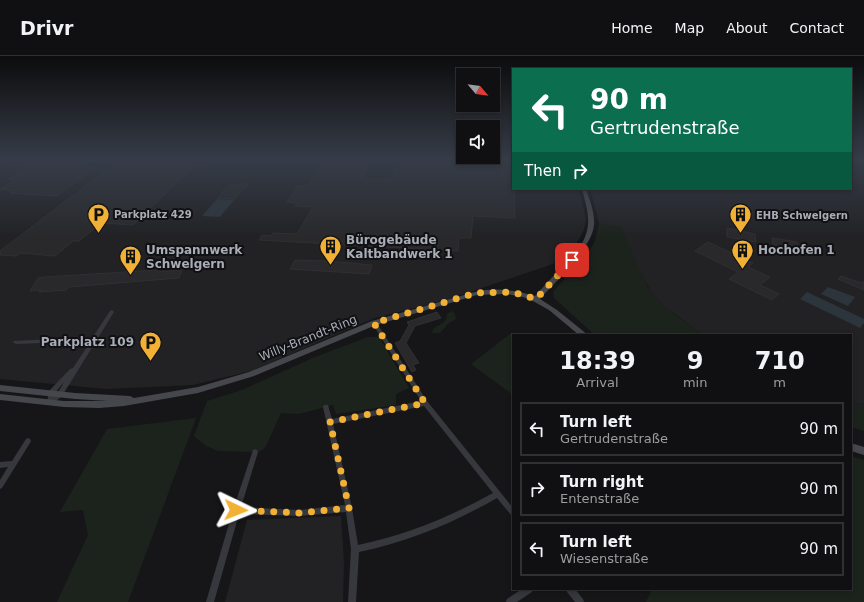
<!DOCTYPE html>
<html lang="en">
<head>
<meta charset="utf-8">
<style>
  :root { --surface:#101012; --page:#19191b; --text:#f1f3f6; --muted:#9c9d9f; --line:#303032 }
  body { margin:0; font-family:"DejaVu Sans",sans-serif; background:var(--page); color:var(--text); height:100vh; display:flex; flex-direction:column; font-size:15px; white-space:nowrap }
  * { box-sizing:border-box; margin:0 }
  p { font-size:13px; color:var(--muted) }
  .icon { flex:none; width:22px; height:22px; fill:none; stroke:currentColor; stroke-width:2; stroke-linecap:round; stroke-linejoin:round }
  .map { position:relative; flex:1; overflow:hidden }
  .details { position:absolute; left:512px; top:278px; width:340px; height:256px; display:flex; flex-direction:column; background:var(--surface); border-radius:0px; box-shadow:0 2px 6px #0003,0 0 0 1px var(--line) }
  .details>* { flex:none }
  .guide { position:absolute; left:512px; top:12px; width:340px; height:122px; border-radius:0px; box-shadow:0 2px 6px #0003,0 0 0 1px var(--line); background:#0b6e4f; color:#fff; overflow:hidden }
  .needle { width:26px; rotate:119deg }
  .controls { position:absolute; left:456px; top:12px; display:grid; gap:8px }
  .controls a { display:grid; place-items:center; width:44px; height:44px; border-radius:0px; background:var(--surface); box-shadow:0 2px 6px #0003,0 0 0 1px var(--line); font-size:20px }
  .pin { position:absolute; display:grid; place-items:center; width:34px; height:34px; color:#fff; margin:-17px; border-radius:8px; box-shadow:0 2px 6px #0006 }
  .me { position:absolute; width:44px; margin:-22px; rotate:92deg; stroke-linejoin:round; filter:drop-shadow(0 0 3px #0008) }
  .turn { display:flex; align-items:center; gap:14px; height:84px; padding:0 12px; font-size:18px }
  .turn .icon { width:52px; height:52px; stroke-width:2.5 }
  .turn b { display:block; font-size:28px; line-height:34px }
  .then { display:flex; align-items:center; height:38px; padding:0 12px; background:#0003; gap:8px; font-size:15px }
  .eta { display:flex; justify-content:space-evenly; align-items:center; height:68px; text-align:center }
  .eta b { font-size:24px; font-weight:700; line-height:28px }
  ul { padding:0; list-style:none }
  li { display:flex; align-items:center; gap:12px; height:54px; margin:0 8px 6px; padding:0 4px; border:2px solid var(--line); border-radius:0px }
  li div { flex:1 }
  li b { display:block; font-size:15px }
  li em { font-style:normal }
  header { display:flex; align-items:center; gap:24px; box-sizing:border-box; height:56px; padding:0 20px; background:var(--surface); border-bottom:1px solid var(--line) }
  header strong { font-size:19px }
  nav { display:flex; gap:22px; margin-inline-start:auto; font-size:14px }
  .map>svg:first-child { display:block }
  .built { fill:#222225 }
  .green { fill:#1c231d }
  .water { fill:#2c353c }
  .building { fill:#29292c; stroke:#303034 }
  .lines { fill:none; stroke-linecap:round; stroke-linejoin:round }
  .street { fill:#37383d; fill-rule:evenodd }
  .secondary { fill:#45474d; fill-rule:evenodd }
  .route { stroke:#f2b134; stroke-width:7; stroke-dasharray:0 12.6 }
  .labels { text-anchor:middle; stroke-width:4; stroke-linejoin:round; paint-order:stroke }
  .far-poi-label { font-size:10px; font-weight:bold; fill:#a8adb8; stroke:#111113; text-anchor:start }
  .poi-label { font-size:12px; font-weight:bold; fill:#a8adb8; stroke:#111113; text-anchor:start }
  .street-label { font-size:12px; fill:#a8adb8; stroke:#111113 }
</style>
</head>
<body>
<header>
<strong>Drivr</strong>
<nav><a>Home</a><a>Map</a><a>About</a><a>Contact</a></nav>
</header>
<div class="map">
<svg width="864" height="546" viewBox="0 0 864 546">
  <rect width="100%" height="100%" fill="#161618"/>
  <g class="built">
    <polygon points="0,104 513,104 513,133 579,133 586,163 584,174 578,185 566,198 553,208 449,243 375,262 251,315 193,329 106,333 0,323"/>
    <polygon points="851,104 864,104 864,349 851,346 851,279 703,279 664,250 652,237 613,171 599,167 590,133 851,133"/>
    <polygon points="341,460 344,507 343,546 225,546 247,464"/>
  </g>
  <g class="green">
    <path d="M 599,167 L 621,171 L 647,230 C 661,251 683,264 703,279 L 595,279 L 554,242 L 553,236 L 590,194 L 595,185 Z"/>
    <path d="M 452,255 L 455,258 L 456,263 L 449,267 L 440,277 L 433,277 L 432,275 C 436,268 448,268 447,258 Z"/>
    <polygon points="510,278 513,280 513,339 471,308"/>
    <polygon points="368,281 379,281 409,332 396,338 396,349 336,358 333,349 299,358 281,357 265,392 259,396 218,395 206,390 194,380 207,345 242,334 315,301"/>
    <polygon points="851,346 864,349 864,375 851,371"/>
    <polygon points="196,362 128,546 57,546 88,479 83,454 60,456 107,373"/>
    <polygon points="851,400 864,404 864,546 646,546 652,533 851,533"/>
  </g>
  <g class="water">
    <polygon points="217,143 234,144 220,161 202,160"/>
    <polygon points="828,231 855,241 848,250 821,238"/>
    <polygon points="807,236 864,263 864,267 860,272 800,243"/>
  </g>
  <g class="building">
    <polygon points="0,104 89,104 81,109 98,110 57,140 10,137 14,135 0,133 17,123 9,123 29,110 0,109"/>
    <polygon points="120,104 211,105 206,110 195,109 133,169 101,167 79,185 73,185 55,200 20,197 16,200 0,199 0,195"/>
    <polygon points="324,104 370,104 362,123 391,124 399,104 513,104 512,133 514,133 515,162 473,160 471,182 459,182 458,195 259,184 262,179 271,180 273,177 297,178 313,151 295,150 297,147 287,146 297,130 308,130"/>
    <polygon points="239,128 248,128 235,143 217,142 229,129 238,129"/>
    <polygon points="727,172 755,178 756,186 727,181"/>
    <polygon points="772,182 797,186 799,194 773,189"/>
    <polygon points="708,186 753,207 748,211 770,221 760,229 779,238 772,244 729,223 738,216 695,195"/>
    <polygon points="295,204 328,205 372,209 369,218 290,213"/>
    <polygon points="157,214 156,216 182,214 179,222 69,231 66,234 39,236 41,234 30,235 38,222 45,221"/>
    <polygon points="841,220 861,227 864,226 864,234 838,223"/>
    <polygon points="437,256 441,262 415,270 406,287 419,307 413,309 416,314 412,316 395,287 400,285 409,269 407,266"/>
  </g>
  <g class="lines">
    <g class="street">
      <path d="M 112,254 L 114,256 L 62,340 C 58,343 53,349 48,348 L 47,346 L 49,335 L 70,313 L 73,312 L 91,285 L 16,288 L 13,286 L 14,285 L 93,281 L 110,255 ZM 65,325 L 58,336 L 54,340 L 54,338 Z"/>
      <path d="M 374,265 L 376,266 L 427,345 L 513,452 L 513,460 L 511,459 L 497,442 C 453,467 408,486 359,496 L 356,546 L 348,546 L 351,493 L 346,456 L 300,460 L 239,458 L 214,546 L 206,546 L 233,454 L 253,394 L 255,393 L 257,394 L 258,396 L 241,451 L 300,454 L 345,449 L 323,351 L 324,349 L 328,349 L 332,363 L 421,345 L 372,267 ZM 424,350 L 493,437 C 450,461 406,479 358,489 L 352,452 L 333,368 Z"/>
      <polygon points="28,382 30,383 31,385 30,387 2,432 0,433 0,424 8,411 0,412 0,406 12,405 26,383"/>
      <polygon points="522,533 533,533 532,536 517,546 506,546 507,543"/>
      <polygon points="566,533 575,533 583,543 584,546 575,546 567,536"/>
    </g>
    <g class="secondary">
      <path d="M 582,133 L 586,133 C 590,145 595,157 594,169 C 592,192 556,225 540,243 L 557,254 L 588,279 L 579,279 L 549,254 L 531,244 L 523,241 L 506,238 L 477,239 L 376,269 L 254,320 L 198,337 L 124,350 L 99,352 L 64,351 L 0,344 L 0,338 L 64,345 L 108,345 L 75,343 L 0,335 L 0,329 L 75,337 L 130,340 L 134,342 L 198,331 L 249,316 L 372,265 L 475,236 C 495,231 516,234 535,240 L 580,191 C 593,170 588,156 582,133 Z"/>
      <polygon points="851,387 864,391 864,399 851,395"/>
    </g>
  </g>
  <linearGradient id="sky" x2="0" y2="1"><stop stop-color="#0c0c0d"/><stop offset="0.57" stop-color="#363c48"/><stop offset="1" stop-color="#363c48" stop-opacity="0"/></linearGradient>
  <rect width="864" height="181" fill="url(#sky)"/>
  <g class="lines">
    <polyline class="route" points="236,454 300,457 349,452 330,366 425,347 374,267 476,237 512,236 536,243 572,204"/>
  </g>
  <defs>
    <symbol id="parking-pin" viewBox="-11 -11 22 30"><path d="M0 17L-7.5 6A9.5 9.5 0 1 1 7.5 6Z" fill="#f2b134" stroke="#111113"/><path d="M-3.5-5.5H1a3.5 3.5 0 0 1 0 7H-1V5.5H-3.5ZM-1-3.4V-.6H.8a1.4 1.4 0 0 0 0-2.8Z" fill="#111"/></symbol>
    <symbol id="building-pin" viewBox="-11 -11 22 30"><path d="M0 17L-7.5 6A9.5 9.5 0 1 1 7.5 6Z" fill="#f2b134" stroke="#111113"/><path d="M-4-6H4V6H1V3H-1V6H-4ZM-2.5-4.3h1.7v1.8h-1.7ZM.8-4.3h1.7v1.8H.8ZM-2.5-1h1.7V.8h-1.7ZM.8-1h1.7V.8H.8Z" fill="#111"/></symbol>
  </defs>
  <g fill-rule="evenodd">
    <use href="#parking-pin" x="86" y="146" width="25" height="34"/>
    <use href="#building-pin" x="728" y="146" width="25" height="34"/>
    <use href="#building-pin" x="318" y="178" width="25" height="34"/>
    <use href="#building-pin" x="730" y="182" width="25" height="34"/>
    <use href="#building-pin" x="118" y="188" width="25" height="34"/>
    <use href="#parking-pin" x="138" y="274" width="25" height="34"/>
  </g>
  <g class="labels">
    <g class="far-poi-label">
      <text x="114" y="162">Parkplatz 429</text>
      <text x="756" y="163">EHB Schwelgern</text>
    </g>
    <g class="poi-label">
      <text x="346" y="188">Bürogebäude<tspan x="346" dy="14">Kaltbandwerk 1</tspan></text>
      <text x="146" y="198">Umspannwerk<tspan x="146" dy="14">Schwelgern</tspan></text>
      <text x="758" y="198">Hochofen 1</text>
      <text x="134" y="290" text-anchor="end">Parkplatz 109</text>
    </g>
    <g class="street-label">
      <text transform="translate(308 282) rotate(-22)" y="4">Willy-Brandt-Ring</text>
    </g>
  </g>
</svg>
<div class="controls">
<a><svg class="needle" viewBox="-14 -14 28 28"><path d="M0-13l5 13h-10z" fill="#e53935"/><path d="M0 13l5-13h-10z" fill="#9c9d9f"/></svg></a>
<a><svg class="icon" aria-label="sound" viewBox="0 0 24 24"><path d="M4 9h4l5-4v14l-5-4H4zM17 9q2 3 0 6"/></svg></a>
</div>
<div class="pin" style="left:572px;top:204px;background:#d93025"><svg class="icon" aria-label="arrive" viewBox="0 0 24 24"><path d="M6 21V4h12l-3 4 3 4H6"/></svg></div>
<svg class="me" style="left:236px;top:454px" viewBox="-20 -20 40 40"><path d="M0-17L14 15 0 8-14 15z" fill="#f2b134" stroke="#fff" stroke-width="4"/></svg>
<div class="guide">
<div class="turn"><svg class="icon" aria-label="left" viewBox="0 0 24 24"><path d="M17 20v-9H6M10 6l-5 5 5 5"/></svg><div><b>90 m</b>Gertrudenstraße</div></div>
<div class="then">Then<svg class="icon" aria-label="right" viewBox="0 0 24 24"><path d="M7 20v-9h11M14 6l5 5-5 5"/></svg></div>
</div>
<section class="details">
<div class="eta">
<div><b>18:39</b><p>Arrival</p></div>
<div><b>9</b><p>min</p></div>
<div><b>710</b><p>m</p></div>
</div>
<ul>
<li><svg class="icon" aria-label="left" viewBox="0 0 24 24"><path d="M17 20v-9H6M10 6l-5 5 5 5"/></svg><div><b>Turn left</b><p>Gertrudenstraße</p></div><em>90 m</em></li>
<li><svg class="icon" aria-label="right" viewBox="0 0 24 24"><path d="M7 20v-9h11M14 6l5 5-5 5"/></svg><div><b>Turn right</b><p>Entenstraße</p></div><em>90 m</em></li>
<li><svg class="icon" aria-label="left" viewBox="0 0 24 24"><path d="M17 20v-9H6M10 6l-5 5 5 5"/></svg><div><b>Turn left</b><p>Wiesenstraße</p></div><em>90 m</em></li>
</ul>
</section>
</div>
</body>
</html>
